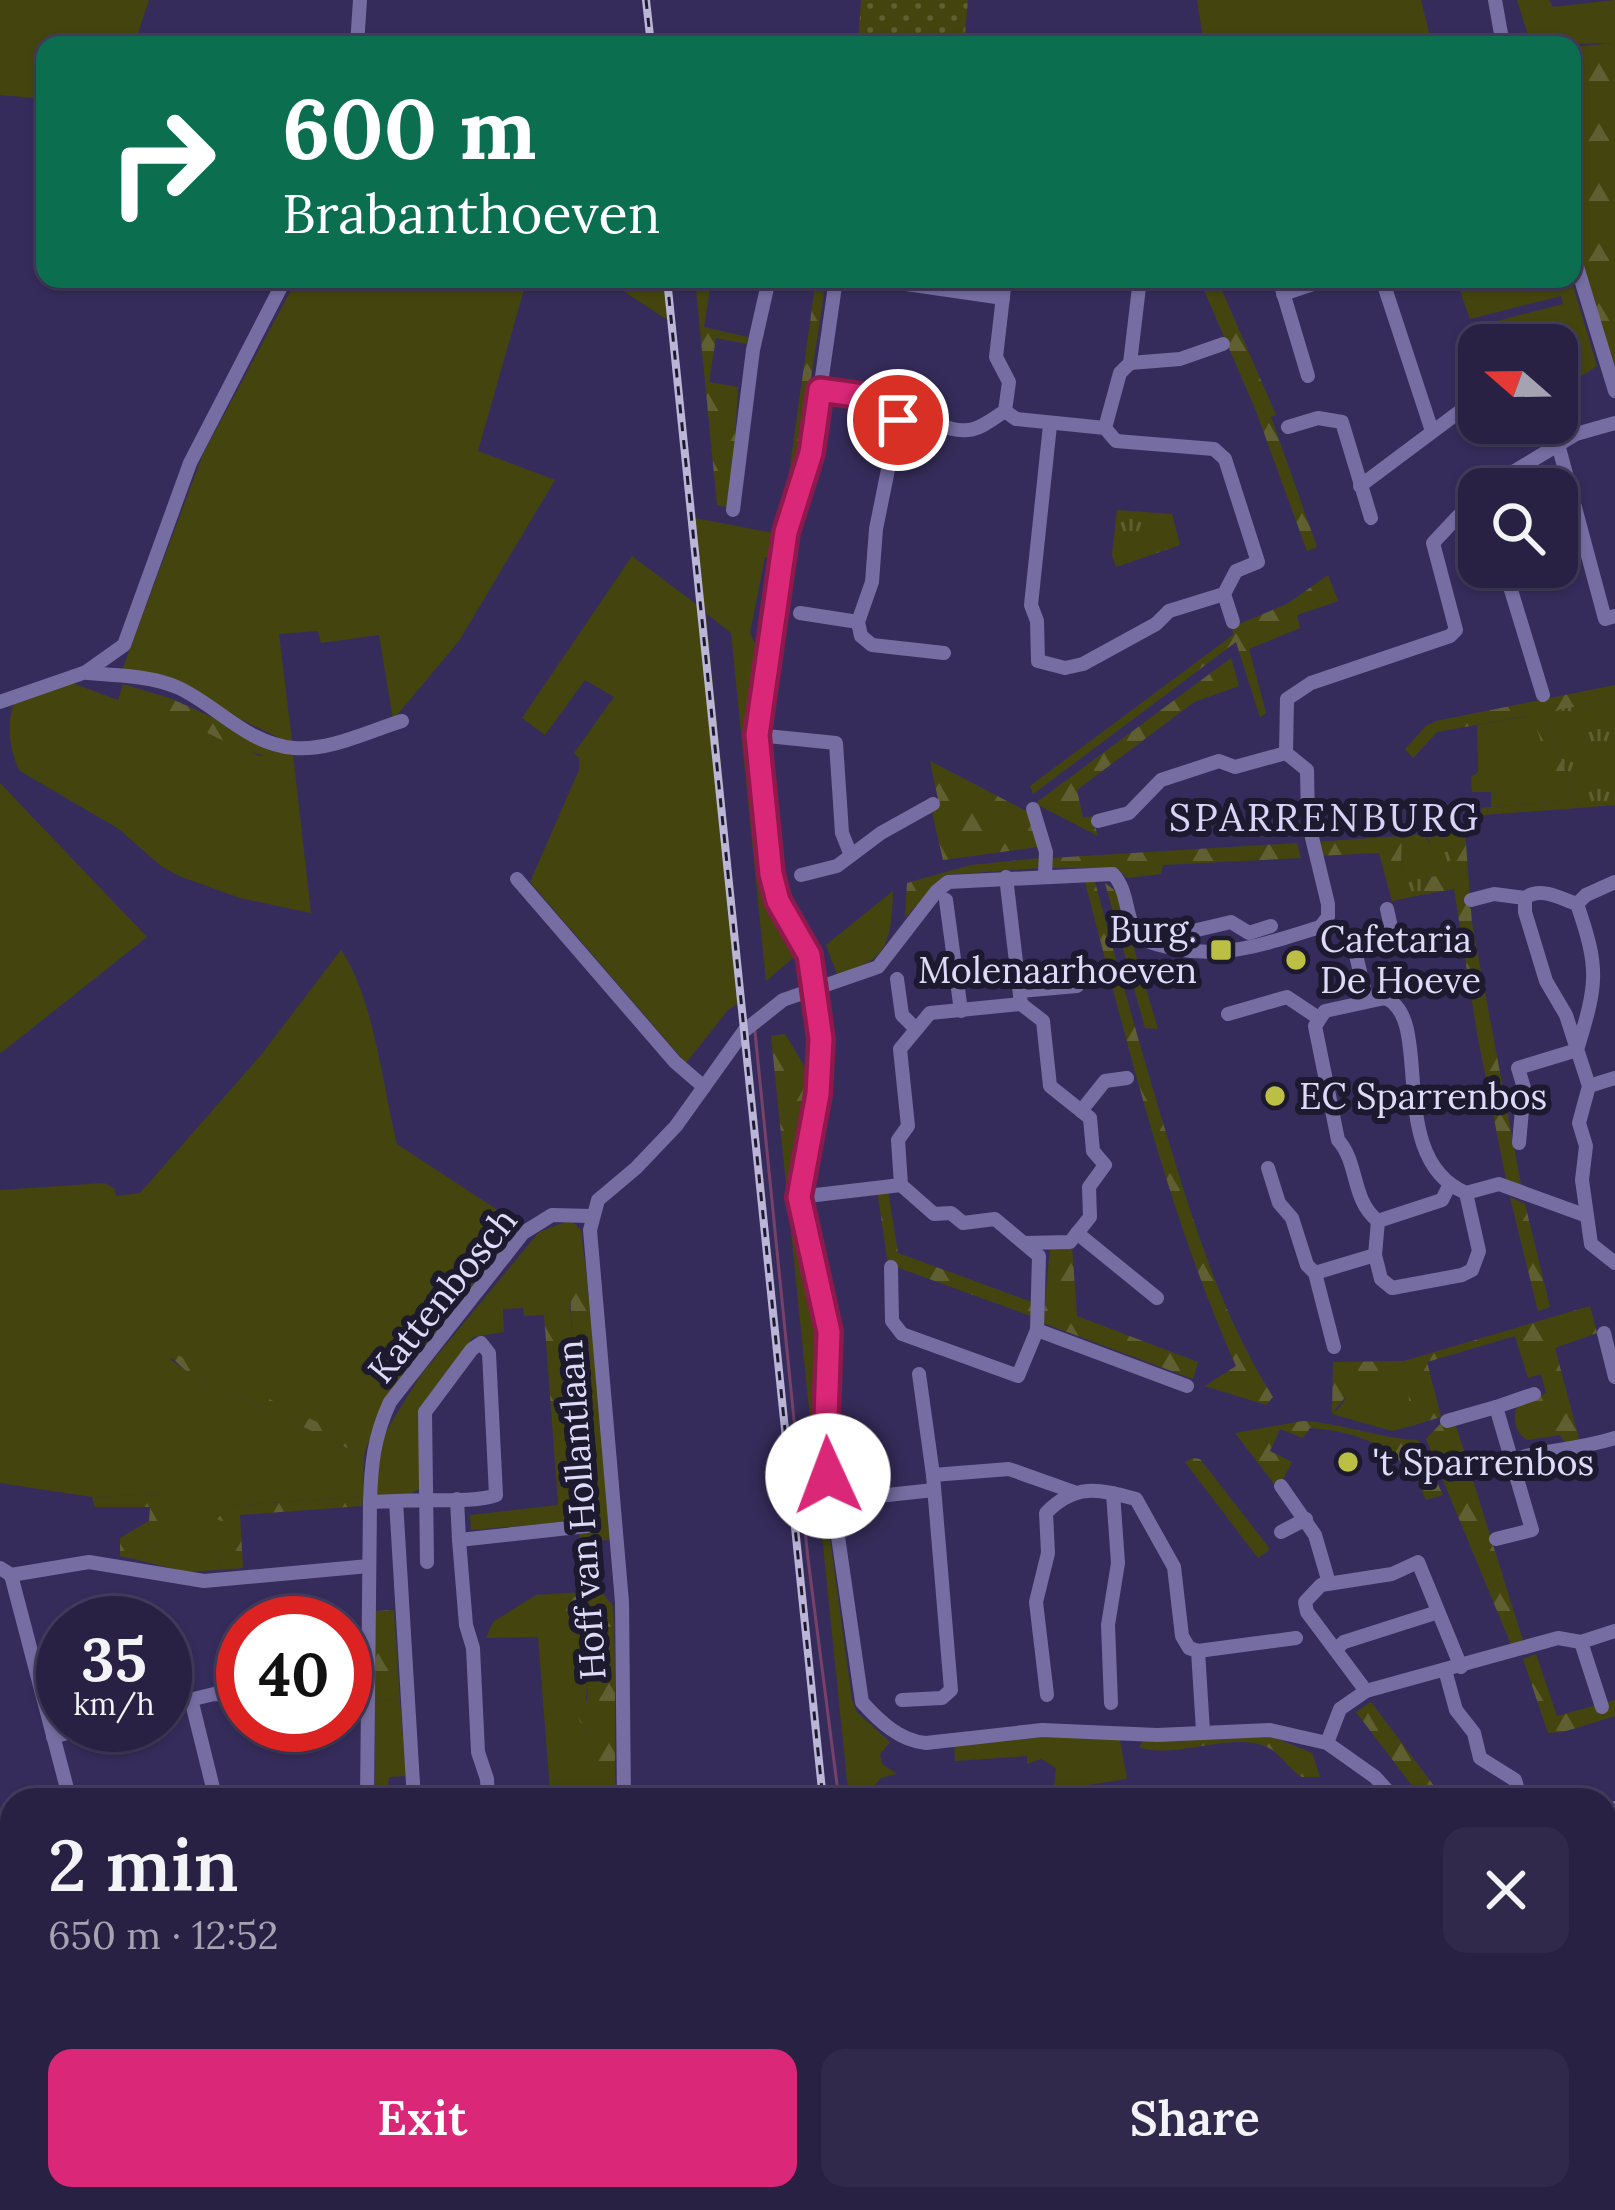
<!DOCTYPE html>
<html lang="en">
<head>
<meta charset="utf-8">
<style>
  :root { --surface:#282144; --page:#30294b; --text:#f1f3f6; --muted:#a5a3b2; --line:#443e5d; --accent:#db2777 }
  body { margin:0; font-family:Lora,serif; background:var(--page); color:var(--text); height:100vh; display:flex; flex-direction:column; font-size:45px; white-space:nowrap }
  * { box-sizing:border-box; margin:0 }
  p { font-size:39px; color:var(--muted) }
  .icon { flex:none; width:66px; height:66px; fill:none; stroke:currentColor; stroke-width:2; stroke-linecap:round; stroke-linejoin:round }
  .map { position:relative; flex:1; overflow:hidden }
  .drawer { position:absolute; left:0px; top:1788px; width:1617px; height:423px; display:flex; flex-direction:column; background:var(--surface); border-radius:36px 36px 0 0; box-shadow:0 3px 9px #0004,0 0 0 3px var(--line) }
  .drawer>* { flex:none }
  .top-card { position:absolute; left:36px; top:36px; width:1545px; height:252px; border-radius:24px; box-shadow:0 3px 9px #0004,0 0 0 3px var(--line); background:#0b6e4f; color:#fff; overflow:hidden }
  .needle { width:78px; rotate:290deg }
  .tools { position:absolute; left:1458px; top:324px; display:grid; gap:24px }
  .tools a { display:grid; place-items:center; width:120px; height:120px; border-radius:24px; background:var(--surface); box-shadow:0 3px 9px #0004,0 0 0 3px var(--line); font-size:60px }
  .speed { position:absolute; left:36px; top:1596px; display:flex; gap:24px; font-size:60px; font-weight:700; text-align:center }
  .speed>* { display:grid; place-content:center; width:156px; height:156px; border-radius:50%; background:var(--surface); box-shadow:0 3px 9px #0004,0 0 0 3px var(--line); line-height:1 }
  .speed small { font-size:30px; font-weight:400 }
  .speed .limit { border:18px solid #d22; background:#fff; color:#111 }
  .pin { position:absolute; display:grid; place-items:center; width:102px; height:102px; color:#fff; margin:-51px; border:6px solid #fff; border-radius:50%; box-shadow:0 3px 12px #0007 }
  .me { position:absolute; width:132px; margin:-66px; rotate:358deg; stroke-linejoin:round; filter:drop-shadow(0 0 9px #0008) }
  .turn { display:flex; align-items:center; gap:42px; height:252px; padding:0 48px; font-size:54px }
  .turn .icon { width:156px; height:156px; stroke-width:2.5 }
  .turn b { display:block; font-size:84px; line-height:102px }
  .round { display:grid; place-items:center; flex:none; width:126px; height:126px; border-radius:24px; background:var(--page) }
  .headline { display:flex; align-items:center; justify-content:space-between; height:204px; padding:0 48px }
  h1 { font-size:72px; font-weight:600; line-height:90px }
  .button { display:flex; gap:24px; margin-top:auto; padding:24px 48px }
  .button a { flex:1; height:138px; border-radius:24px; background:var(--accent); color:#fff; font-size:48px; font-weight:600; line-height:138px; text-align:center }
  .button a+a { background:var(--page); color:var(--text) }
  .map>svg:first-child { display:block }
  .grass { fill:#44450e }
  .forest { fill:url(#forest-firs) }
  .park { fill:url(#park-tufts) }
  .garden { fill:url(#garden-dots) }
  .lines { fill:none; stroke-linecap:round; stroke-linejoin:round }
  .stream { stroke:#764269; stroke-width:3 }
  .minor { stroke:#766da2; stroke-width:14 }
  .major { stroke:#847ab7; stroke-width:16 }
  .rail-casing { stroke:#bbb6d8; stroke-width:8 }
  .rail { stroke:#1d192e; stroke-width:3; stroke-dasharray:9; stroke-linecap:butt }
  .route-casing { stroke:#8e194d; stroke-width:30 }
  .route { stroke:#db2777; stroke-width:21 }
  .poi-dot { fill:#bbc044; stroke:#1d192e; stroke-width:4.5 }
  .labels { text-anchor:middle; stroke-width:12; stroke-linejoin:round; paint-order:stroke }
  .poi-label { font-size:36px; fill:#dedbf9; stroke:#1d192e; text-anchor:start }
  .street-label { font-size:36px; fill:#dedbf9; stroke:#1d192e }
  .neighbourhood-label { font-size:39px; letter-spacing:3px; fill:#d8d3f7; stroke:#1d192e }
</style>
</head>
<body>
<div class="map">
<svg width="1615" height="2210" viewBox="0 0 1615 2210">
  <defs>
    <pattern id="forest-firs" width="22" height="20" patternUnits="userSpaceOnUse" patternTransform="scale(3)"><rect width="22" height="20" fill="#44450e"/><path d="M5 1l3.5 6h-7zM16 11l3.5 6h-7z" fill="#5f5f32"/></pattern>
    <pattern id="park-tufts" width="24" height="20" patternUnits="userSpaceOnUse" patternTransform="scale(3)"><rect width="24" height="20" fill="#44450e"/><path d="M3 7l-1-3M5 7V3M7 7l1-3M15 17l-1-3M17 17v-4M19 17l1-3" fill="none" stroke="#5f5f32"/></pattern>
    <pattern id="garden-dots" width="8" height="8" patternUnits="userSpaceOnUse" patternTransform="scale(3)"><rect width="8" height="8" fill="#44450e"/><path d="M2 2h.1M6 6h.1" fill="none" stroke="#5f5f32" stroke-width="1.8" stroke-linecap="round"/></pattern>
  </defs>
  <rect width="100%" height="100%" fill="#362c5b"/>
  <g class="grass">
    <polygon points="0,0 149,0 134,45 45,45 45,99 0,95"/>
    <polygon points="1197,0 1421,0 1431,41 1394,45 1204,45"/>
    <polygon points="1517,0 1549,0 1553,7 1615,0 1615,43 1531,45"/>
    <polygon points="297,279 527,279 478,451 555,480 459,641 393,720 379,635 321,643 318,631 279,634 292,741 288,742 186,693 121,673 203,454"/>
    <polygon points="605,279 671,279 675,325"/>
    <polygon points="1456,279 1571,279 1597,366 1557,392 1557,359 1578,354 1575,344 1557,348 1557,345 1480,345 1474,327 1563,304 1561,296 1470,319"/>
    <polygon points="695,518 779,534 775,559 765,557 750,633 760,654 755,745 769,890 775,910 799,953 766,981 731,633 706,613 744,999 728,1010 686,1063 530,882 579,770 579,758 574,753 614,697 585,680 545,735 522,718 632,556 704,610"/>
    <path d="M 72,683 L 118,700 L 123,684 L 172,699 L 168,711 L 259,756 L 293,754 L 311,913 L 240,898 L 179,876 L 161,866 L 119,829 L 20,771 C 9,751 6,721 15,700 Z"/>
    <polygon points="1533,715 1561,801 1491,807 1491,792 1472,792 1471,777 1478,772 1477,725"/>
    <polygon points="0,783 147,937 1,1053 0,1052"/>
    <path d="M 893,891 C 891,940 889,962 837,974 L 826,945 Z"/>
    <path d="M 341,950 C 374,998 383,1088 397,1144 L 525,1228 L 379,1415 L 367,1446 L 177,1357 L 170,1359 L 185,1370 L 364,1456 L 363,1496 L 229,1506 L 229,1554 L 221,1560 L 217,1570 L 186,1572 L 134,1559 L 164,1539 L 164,1494 L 92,1497 L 0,1483 L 0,1190 L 104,1183 L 114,1188 L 116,1196 L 140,1193 L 261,1055 Z"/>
    <polygon points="792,1202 821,1332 816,1436 852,1699 857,1712 890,1742 880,1754 882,1764 897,1774 881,1778 861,1800 849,1800 788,1203"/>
    <polygon points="571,1220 581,1230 587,1280 576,1282 570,1303 573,1352 595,1360 610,1530 595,1532 593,1520 471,1530 470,1515 558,1505 556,1475 568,1474 547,1305 544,1315 524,1316 523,1308 503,1309 504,1332 473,1337 420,1407 421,1488 411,1493 376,1496 377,1469 385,1433 420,1376 539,1232"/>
    <path d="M 1347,1375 L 1408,1375 L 1411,1426 L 1392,1431 L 1332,1414 C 1345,1405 1351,1390 1347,1375 Z"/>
    <polygon points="583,1592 576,1629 614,1627 615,1679 587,1684 584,1725 593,1732 590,1777 615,1778 616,1800 557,1800 550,1791 538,1637 486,1638 493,1622 536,1595"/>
    <polygon points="375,1698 400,1701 406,1776 389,1777 386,1800 375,1800"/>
    <polygon points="1065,1735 1120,1740 1127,1779 1054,1790 1056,1768 1041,1759 1027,1764 1027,1756 955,1761 954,1746"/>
  </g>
  <g class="forest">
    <polygon points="1615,43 1615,370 1572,227 1572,47"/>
    <polygon points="695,279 703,279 710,288 704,327 748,337 747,344 716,338 709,382 738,387 731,508 717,505"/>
    <polygon points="816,279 826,279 799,458 784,510"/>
    <polygon points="1217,279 1276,415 1271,417 1317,547 1307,551 1256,411 1201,283"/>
    <polygon points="1328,575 1338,601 1297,615 1300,628 1249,649 1266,713 1260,717 1236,642 1033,794 1030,786 1233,635 1232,627 1287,604"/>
    <polygon points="1231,658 1239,686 1194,702 1077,790 1083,818 1092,816 1098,836 1038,805 1037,802"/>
    <polygon points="1615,685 1615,699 1559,710 1546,716 1578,808 1482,815 1481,808 1561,801 1532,715 1437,732 1413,758 1405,749 1426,726 1436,721"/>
    <path d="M 172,699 L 293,754 C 263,768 197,727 168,711 Z"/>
    <polygon points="930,761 1034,815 1038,847 943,860 930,803 938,799"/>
    <polygon points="1465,831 1472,923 1522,1190 1507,1184 1477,1033 1454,889 1421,895 1426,878 1451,872 1424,834"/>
    <polygon points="1402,836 1401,881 1389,890 1379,853 1316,856 1314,842"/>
    <polygon points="1297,843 1301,858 1163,865 1161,874 1127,878 1117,868 1051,868 1051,858"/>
    <polygon points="1040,858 1039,868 944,875 905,918 907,883 971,865"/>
    <path d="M 1085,882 L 1095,882 C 1119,972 1144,1061 1171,1149 C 1197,1235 1225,1321 1273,1397 L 1266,1405 L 1205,1386 L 1236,1366 C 1167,1211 1128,1045 1085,882 Z"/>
    <polygon points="1105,883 1117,892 1158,1029 1145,1028"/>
    <polygon points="785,1034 813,1080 792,1202 788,1203 771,1036"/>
    <polygon points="877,1190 888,1190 898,1253 1032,1302 1031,1316 888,1264"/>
    <polygon points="1510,1197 1525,1204 1550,1307 1538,1311"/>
    <polygon points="1072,1245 1077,1316 1198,1362 1193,1379 1043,1323 1050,1249"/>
    <polygon points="587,1280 595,1360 573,1352 570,1289 576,1282"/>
    <polygon points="557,1303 563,1313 572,1468 568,1474 556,1475 544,1315 547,1305"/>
    <path d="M 1590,1306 L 1597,1333 L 1555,1348 L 1579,1439 L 1565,1443 L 1560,1435 L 1527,1440 C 1515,1433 1512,1417 1518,1405 L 1546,1393 L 1541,1374 L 1528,1378 L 1515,1336 L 1427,1362 L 1441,1417 L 1411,1426 L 1407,1375 L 1348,1375 L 1349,1392 L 1332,1414 L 1333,1362 L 1404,1361 Z"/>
    <polygon points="159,1346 367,1446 364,1456 185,1370"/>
    <path d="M 1303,1421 C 1342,1423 1380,1439 1418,1440 L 1443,1495 L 1426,1500 C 1407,1450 1361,1431 1310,1428 L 1303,1438 L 1280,1429 L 1270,1451 L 1292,1462 L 1278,1489 L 1235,1433 Z"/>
    <polygon points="1443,1421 1455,1423 1524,1644 1512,1647 1426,1439"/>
    <polygon points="1193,1458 1200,1459 1270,1549 1258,1558 1185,1462"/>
    <polygon points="164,1494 164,1539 134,1559 120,1556 120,1538 149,1521 150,1507 95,1507 92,1497"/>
    <polygon points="363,1496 362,1506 240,1515 243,1568 217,1570 221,1560 229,1554 227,1524 217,1519 229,1506"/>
    <polygon points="610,1530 611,1539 595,1542 594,1577 597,1587 613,1606 614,1627 568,1627 561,1620 563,1606 574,1597 580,1597 583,1591 579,1533"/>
    <polygon points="394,1610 400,1701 375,1698 376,1611"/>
    <polygon points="1536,1654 1557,1716 1615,1700 1615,1716 1563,1732 1548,1733 1523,1659"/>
    <polygon points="615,1679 615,1778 590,1778 587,1748 593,1732 580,1722 577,1712 587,1700 588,1681"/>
    <polygon points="1371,1702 1437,1790 1444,1800 1423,1800 1356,1712"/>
    <path d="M 1273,1737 L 1312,1753 L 1320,1777 L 1302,1777 C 1288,1769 1280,1752 1265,1746 C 1230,1732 1172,1760 1139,1747 L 1144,1740 L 1150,1738 Z"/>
    <polygon points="901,2199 1142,2199 1141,2203 909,2206 901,2203"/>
  </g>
  <g class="park">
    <polygon points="1117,510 1172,514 1180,545 1116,567 1112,555"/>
    <polygon points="1615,699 1615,805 1578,808 1546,716 1548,712"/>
    <polygon points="1424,834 1429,843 1452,844 1451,872 1426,878 1421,895 1392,901 1389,890 1401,881 1402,836"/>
  </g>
  <polygon class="garden" points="861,0 968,0 964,45 858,45"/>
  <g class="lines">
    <g class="stream">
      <polyline points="755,1032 808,1559 839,1800"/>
      <polyline points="890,2199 926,2199"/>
    </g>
    <g class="minor">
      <polyline points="1495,0 1503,45"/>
      <polyline points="357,45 360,0"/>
      <polyline points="1572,250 1615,391"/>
      <path d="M 836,279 L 811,453 L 786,533 L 757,735 L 778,901 L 809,955 L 816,986 L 822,1063 L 799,1197 L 829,1332 L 825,1447 L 862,1702 C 879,1721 900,1741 926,1743 L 1042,1730 L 1157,1735 L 1270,1730 L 1327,1743 L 1375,1777 L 1396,1800"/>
      <polyline points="872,279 1003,298"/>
      <polyline points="1279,279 1308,376"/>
      <polyline points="1382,279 1432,431"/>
      <polyline points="1283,294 1328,279"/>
      <polyline points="1130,363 1180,359 1223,344"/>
      <path d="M 820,390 L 863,396 L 898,420 C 929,409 940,433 968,430 C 981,429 994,418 1005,411 L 1009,382 L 996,357 L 1005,279"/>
      <polyline points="1005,411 1016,419 1105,428 1120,373 1130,363 1140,279"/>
      <polyline points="898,420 876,529 872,582 858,622 861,636 872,645 944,653"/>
      <polyline points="1050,425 1031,605 1037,621 1038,661 1065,668 1083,664 1156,624 1169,611 1224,594 1236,571 1258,562 1225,459 1214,449 1116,441 1105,428"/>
      <polyline points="1288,427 1318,418 1342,422 1371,518"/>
      <polyline points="1558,444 1605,619 1615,616"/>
      <polyline points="1360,486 1467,406"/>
      <polyline points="1485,489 1576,434 1615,423"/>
      <polyline points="733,510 753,350 769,279"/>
      <polyline points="1504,567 1543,695"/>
      <polyline points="1224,594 1233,622"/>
      <polyline points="800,613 858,622"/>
      <path d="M 87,673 C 116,675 153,676 179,688 C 219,707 247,744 294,748 C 330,751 369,731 402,721"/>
      <polyline points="0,702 86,672 124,645 190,463 285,279"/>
      <polyline points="757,735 836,743 842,833 850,853"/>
      <polyline points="1033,809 1046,852 1045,875"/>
      <polyline points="1098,821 1129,813 1161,780 1219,761 1235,767 1286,753"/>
      <polyline points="801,875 837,866 881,833 933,804"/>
      <polyline points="1006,877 1021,1004"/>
      <polyline points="517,879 675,1062 704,1087"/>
      <polyline points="946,900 961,1011"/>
      <polyline points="1471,900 1494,894 1525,898"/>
      <polyline points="1577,904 1586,895 1615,882"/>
      <polyline points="1182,950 1174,939 1180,934 1231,922 1249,933 1271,926"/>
      <polyline points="897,979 902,1015 916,1029"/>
      <polyline points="1020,991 1077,986"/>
      <polyline points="1367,1001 1356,955 1361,949 1393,936 1387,909"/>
      <polyline points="1228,1014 1287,997 1317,1017"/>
      <path d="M 1577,1050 C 1597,984 1600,970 1577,904 C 1561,899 1541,886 1525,898 L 1525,912 L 1546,981 L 1566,1015 L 1589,1086 L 1579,1123 L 1586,1146 L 1582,1180 L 1591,1244 L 1615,1263"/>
      <polyline points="1589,1086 1615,1078"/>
      <polyline points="1081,1111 1105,1081 1127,1078"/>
      <polyline points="1519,1143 1524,1088 1518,1068 1577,1050"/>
      <polyline points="1268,1168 1279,1203 1292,1218 1307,1265 1315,1273 1334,1347"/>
      <polyline points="1466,1193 1499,1184 1587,1216"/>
      <polyline points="799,1197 901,1185"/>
      <polyline points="1077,1233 1157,1298"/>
      <polyline points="1025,1243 1070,1242 1090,1217 1089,1187 1105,1165 1093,1151 1090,1118 1050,1086 1043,1021 1021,1004 930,1013 900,1049 908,1126 898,1140 901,1185 934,1214 951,1213 963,1223 995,1219 1039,1256 1037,1330 1187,1386"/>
      <path d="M 1375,1255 L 1381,1279 L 1392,1288 L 1462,1275 L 1472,1270 L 1479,1251 L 1466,1193 C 1383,1158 1436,1018 1385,998 L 1325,1011 L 1315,1026 L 1338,1140 C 1359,1163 1351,1200 1378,1221"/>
      <polyline points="891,1267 892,1321 902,1334 1018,1376 1037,1330"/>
      <polyline points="1315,1273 1375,1255 1378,1221 1442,1200 1449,1186"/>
      <polyline points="1604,1333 1615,1377"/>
      <polyline points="1496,1407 1534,1394"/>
      <polyline points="1447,1421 1496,1407 1532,1530 1496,1539"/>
      <path d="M 1513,1459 C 1548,1450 1580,1449 1615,1438"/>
      <polyline points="933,1475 1009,1469 1074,1492"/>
      <polyline points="1281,1486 1315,1535 1329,1583"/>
      <polyline points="457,1499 459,1540 587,1526"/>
      <path d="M 396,1501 C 420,1499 478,1503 496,1495 L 489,1353 L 481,1343 L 472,1349 L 425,1412 L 427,1562"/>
      <polyline points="370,1502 396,1501 414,1800"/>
      <polyline points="831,1506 850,1499 934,1490"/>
      <polyline points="1281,1532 1306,1519"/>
      <polyline points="459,1540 466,1625 473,1648 478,1752 487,1779 488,1800"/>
      <polyline points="0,1568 11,1575 89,1562 204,1581 369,1566"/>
      <polyline points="11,1575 70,1800"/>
      <polyline points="1581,1642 1602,1707"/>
      <polyline points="1336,1649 1344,1642 1438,1612"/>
      <polyline points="1198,1651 1203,1731"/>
      <polyline points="1445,1670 1456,1710 1474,1733 1480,1758 1515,1780 1521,1800"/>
      <polyline points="1366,1691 1307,1612 1305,1602 1321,1585 1392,1574 1418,1562 1461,1667"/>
      <path d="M 1047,1695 L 1036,1602 L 1048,1553 L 1046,1513 C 1075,1483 1098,1489 1136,1499 L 1174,1567 L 1182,1636 L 1189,1648 L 1198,1651 L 1296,1638"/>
      <polyline points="345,1697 368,1698"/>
      <polyline points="191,1699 216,1800"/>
      <polyline points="902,1700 942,1698 951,1690 933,1475 919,1374"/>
      <polyline points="1111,1703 1108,1625 1118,1563 1113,1493"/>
      <polyline points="165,1706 214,1694 243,1695"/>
      <polyline points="53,1737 96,1725"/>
      <polyline points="1327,1743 1340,1709 1366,1691 1558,1638 1581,1642 1615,1631"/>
      <path d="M 367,1800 L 370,1502 C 371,1465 374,1436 390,1402 L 523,1233 L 552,1215 L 591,1216"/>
      <path d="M 624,1800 L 622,1602 L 590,1230 L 598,1200 L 636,1168 L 676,1126 L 744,1031 L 783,1000 L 878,967 L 936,892 L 948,882 L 1113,874 C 1130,892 1124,922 1141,939 C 1208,965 1256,947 1320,927 L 1328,917 L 1328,904 L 1308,821 L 1307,770 L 1286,753 L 1287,699 L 1311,683 L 1450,636 L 1456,630 L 1433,543 L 1479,494"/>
      <polyline points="1605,1811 1615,1808"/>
      <polyline points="0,1904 12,1902"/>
      <polyline points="0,2084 12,2085"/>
      <polyline points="296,2199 298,2210"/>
      <polyline points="465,2199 470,2210"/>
      <polyline points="644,2199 646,2210"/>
      <polyline points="59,2210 59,2199"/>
      <polyline points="489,2210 527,2199"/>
    </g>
    <g class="major">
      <polyline points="1605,1908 1615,1905"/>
      <polyline points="720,2210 765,2206 825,2210"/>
      <polyline points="1259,2210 1336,2199"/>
    </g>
    <defs>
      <g id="rail">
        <polyline points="646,0 651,45"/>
        <polyline points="667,279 823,1800"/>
        <polyline points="870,2199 871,2210"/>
      </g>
    </defs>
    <use href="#rail" class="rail-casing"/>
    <use href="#rail" class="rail"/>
  </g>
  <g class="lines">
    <defs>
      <polyline id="route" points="828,1476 825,1447 829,1332 799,1197 818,1094 821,1039 809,955 778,901 771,874 757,735 786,532 811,453 820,390 863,396 898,420"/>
    </defs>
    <use href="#route" class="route-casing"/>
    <use href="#route" class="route"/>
  </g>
  <g class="poi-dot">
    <rect x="1209" y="938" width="24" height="24" rx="6"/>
    <circle cx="1296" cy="960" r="12"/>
    <circle cx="1275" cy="1096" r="12"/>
    <circle cx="1348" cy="1462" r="12"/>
  </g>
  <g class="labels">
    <g class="poi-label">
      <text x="1197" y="942" text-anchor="end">Burg.<tspan x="1197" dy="41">Molenaarhoeven</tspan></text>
      <text x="1320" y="952">Cafetaria<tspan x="1320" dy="41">De Hoeve</tspan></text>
      <text x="1299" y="1109">EC Sparrenbos</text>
      <text x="1372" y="1475">'t Sparrenbos</text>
    </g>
    <g class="street-label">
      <text transform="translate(442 1295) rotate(-51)" y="13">Kattenbosch</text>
      <text transform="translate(581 1510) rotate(-94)" y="13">Hoff van Hollantlaan</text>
    </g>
    <g class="neighbourhood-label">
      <text x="1325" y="831">SPARRENBURG</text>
    </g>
  </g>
</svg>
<div class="tools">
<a><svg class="needle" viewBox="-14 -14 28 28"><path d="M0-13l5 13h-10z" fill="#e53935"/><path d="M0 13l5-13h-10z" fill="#a5a3b2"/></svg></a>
<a><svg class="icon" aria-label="search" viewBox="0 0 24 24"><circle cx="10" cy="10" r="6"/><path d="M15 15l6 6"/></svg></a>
</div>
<div class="speed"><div>35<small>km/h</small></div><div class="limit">40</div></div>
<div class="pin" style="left:898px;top:420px;background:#d93025"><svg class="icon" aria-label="arrive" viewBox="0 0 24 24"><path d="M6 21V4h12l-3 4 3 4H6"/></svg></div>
<svg class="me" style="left:828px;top:1476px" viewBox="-20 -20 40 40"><circle r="19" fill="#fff"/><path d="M0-13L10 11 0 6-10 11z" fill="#db2777"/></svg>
<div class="top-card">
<div class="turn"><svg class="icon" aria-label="right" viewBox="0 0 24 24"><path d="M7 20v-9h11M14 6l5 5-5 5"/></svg><div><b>600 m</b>Brabanthoeven</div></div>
</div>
<section class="drawer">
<div class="headline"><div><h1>2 min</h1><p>650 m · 12:52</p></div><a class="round"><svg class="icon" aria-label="close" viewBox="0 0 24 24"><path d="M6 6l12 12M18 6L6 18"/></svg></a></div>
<div class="button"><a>Exit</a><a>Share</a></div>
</section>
</div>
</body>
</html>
